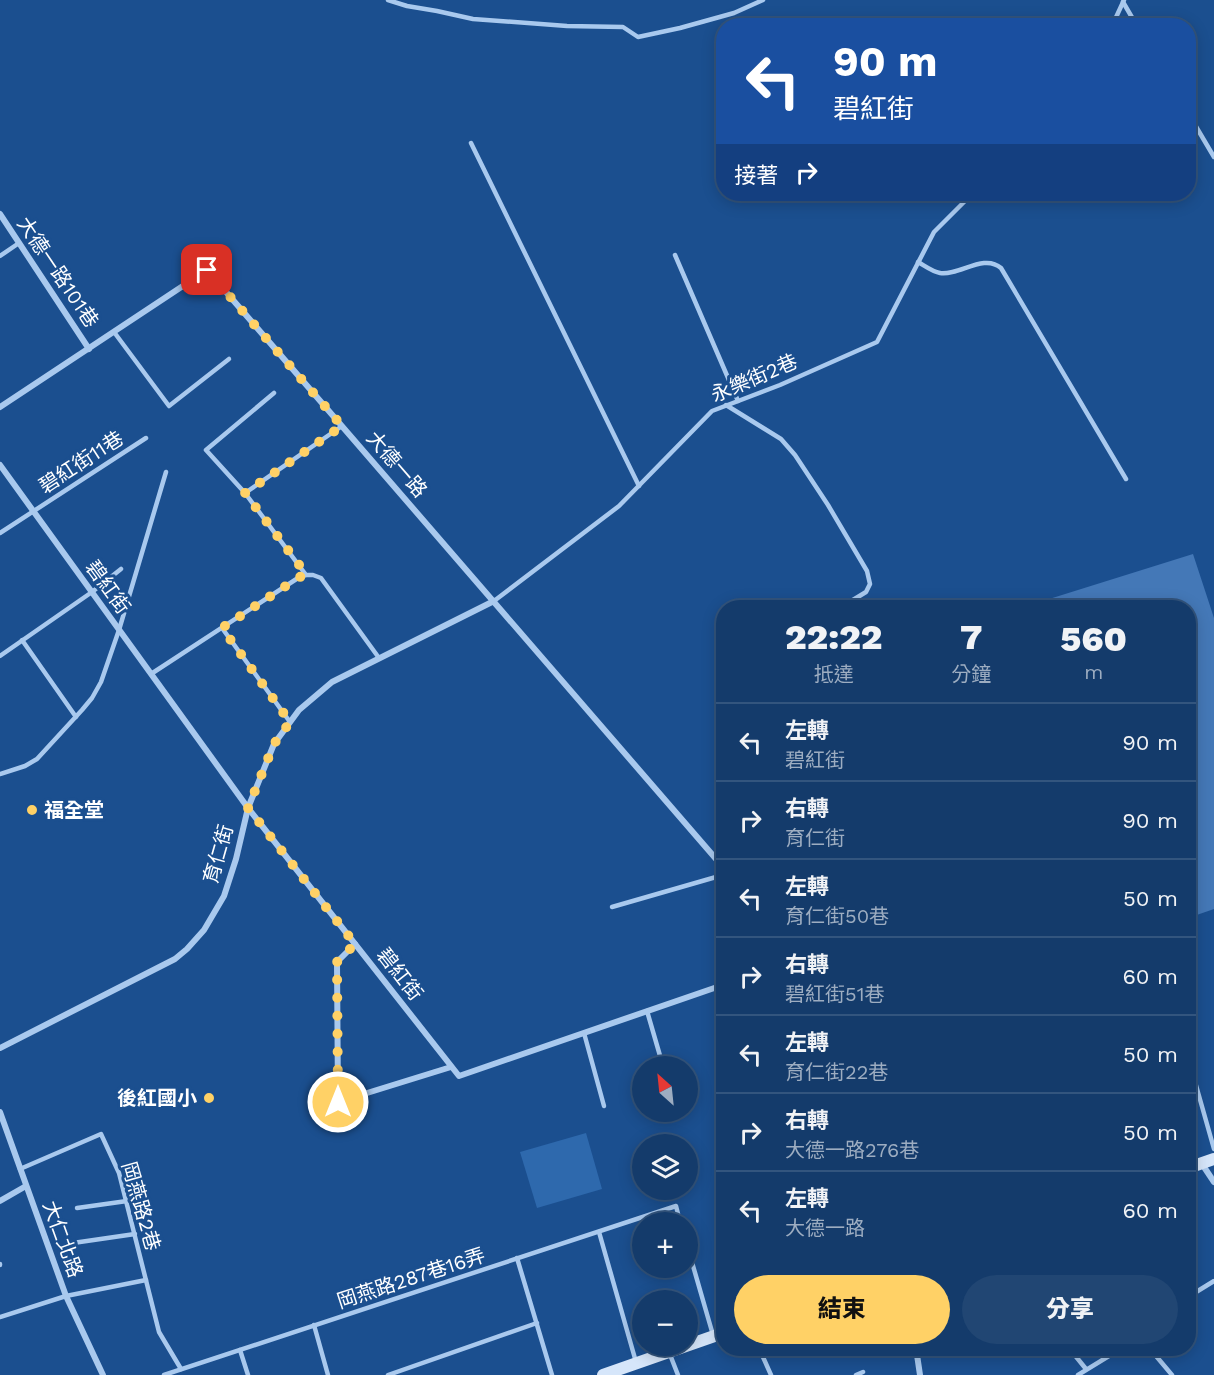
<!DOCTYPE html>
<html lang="zh-TW">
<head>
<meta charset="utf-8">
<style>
  :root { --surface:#143b6b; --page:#214673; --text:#f1f3f6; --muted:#9dadc1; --line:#33557e; --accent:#ffd166 }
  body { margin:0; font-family:"Work Sans","Noto Sans TC",sans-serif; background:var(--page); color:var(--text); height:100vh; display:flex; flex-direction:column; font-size:22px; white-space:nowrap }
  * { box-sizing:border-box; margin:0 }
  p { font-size:20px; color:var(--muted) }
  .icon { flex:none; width:33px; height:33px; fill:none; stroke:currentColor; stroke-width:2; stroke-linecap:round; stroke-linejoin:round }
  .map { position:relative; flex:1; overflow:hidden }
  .details { position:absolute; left:716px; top:600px; width:480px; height:756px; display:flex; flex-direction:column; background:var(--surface); border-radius:24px; box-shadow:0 3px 15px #0003,0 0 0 2px var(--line) }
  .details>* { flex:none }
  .hud { position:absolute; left:716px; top:18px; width:480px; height:183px; border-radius:24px; box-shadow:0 3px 15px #0003,0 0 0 2px var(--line); background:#1a4fa0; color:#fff; overflow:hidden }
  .needle { width:39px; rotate:333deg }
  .fabs { position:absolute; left:632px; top:1056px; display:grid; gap:12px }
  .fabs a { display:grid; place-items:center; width:66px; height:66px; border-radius:50%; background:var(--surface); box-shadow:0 3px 15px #0003,0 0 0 2px var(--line); font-size:30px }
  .pin { position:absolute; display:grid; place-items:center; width:51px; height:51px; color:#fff; margin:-26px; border-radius:12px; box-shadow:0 3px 9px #0006 }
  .me { position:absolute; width:66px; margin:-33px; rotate:0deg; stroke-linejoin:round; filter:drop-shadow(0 0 4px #0008) }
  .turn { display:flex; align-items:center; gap:21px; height:126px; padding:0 18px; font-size:27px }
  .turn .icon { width:78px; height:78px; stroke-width:2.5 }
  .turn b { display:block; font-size:42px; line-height:51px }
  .then { display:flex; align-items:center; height:57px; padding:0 18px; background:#0003; gap:12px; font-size:22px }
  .eta { display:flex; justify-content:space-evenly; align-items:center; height:102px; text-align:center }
  .eta b { font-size:36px; font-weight:800; line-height:42px }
  .action { display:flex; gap:12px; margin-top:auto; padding:12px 18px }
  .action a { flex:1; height:69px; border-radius:36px; background:var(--accent); color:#111; font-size:24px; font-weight:800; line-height:69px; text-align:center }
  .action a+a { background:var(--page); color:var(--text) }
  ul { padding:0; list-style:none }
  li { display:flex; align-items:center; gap:18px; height:78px; padding:0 18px; border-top:2px solid var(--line) }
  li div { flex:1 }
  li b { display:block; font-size:22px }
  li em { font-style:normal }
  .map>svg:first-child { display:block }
  .green { fill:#2e69ad }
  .building { fill:#4478b7 }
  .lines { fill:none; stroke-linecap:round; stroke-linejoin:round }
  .lane { stroke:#a9c9ee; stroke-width:4.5 }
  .street { stroke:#a9c9ee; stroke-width:6 }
  .secondary { stroke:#d6e6fa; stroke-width:12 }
  .route { stroke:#ffd166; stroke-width:10; stroke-dasharray:0 18 }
  .poi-dot { fill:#ffd166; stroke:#1b4f8f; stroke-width:2 }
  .labels { text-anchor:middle; stroke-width:6; stroke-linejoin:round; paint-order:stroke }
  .street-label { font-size:20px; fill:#fff; stroke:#1b4f8f }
  .poi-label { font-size:20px; font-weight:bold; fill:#fff; stroke:#1b4f8f; text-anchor:start }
</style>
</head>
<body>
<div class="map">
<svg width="1214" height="1375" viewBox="0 0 1214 1375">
  <rect width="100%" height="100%" fill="#1b4f8f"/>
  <polygon class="green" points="586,1133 602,1189 537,1208 520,1152"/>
  <polygon class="building" points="1193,554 1214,618 1214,909 1188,918 1188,608 1030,608 1030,605"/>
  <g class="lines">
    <g class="lane">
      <polyline points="388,0 407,6 437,11 473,19 567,26 623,27 638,37 680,28 734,13 763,0"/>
      <polyline points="1123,2 1137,26"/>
      <polyline points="1112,26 1124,0"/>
      <polyline points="1188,113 1214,157"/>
      <polyline points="471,143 639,486"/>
      <polyline points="675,255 738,401"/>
      <polyline points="0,256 19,243"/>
      <path d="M 918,262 C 925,266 933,272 940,273 C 959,276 984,253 1001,268 L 1126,479"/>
      <polyline points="114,332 169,406 229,359"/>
      <polyline points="274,393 206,450 245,493 306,575 313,575 321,578 379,658"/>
      <polyline points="726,405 781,439 795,455 828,505 867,571 870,584 866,592 843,606"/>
      <polyline points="245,493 342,426"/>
      <polyline points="0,533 146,438"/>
      <polyline points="494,601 619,506 712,411 780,385 877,342 934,232 972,194"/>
      <polyline points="222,628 290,722"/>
      <polyline points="22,640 76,717"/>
      <polyline points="0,656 92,592 121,569"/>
      <polyline points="151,674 298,578 306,575"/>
      <polyline points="0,774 25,766 37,759 82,710 92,698 101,682 119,630 166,472"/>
      <polyline points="612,907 723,875"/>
      <polyline points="720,986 723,997"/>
      <polyline points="647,1011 663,1066"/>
      <polyline points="584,1033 604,1106"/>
      <polyline points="1188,1057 1214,1149"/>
      <polyline points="20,1169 101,1134 119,1173 159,1332 181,1369"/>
      <polyline points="77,1208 127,1201"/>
      <polyline points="599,1232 636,1362"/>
      <polyline points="73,1243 135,1234"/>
      <polyline points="687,1245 713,1335"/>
      <polyline points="517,1258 552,1375"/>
      <polyline points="0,1265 0,1264"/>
      <polyline points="1188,1297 1214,1281"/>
      <polyline points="0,1317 66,1296 146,1280"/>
      <polyline points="314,1325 328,1375"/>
      <polyline points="759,1348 771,1375"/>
      <polyline points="1069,1348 1086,1369"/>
      <polyline points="240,1350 248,1375"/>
      <polyline points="1151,1350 1172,1375"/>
      <polyline points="669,1352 678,1375"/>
      <polyline points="164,1375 676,1206 680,1222"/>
      <polyline points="388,1375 537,1323"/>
      <polyline points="856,1375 863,1372"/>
      <polyline points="1078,1375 1122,1348"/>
    </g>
    <g class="street">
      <polyline points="0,214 89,349"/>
      <polyline points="0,407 207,270 723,867"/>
      <polyline points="0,465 248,808 459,1076 723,985"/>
      <polyline points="355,944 337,962 338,1102 451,1067"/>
      <polyline points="0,1048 175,959 187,949 204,930 224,896 236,859 248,808 274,744 299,710 332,682 494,601"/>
      <polyline points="0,1112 66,1296 103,1375"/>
      <polyline points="1202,1164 1214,1182"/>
      <polyline points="0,1201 26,1186"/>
      <polyline points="916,1348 920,1375"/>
    </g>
    <g class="secondary">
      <polyline points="1188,1168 1214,1159"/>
      <polyline points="603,1375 723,1333"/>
    </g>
  </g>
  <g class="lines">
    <polyline class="route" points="207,270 342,426 245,493 306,574 298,578 222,628 290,722 274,744 248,808 355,944 337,962 338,1102"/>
  </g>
  <g class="poi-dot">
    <circle cx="32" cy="810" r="6"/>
    <circle cx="209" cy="1098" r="6"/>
  </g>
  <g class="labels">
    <g class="street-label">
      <text transform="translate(58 272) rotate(56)" y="7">大德一路101巷</text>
      <text transform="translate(754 378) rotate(-23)" y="7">永樂街2巷</text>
      <text transform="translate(81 462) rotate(-33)" y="7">碧紅街11巷</text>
      <text transform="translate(397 464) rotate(49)" y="7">大德一路</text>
      <text transform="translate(108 587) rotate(54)" y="7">碧紅街</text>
      <text transform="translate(218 854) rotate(-74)" y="7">育仁街</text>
      <text transform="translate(400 974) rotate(52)" y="7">碧紅街</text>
      <text transform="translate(141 1206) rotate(74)" y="7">岡燕路2巷</text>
      <text transform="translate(63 1239) rotate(70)" y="7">大仁北路</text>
      <text transform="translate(411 1278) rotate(-18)" y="7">岡燕路287巷16弄</text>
    </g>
    <g class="poi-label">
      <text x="44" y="817">福全堂</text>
      <text x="197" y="1105" text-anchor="end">後紅國小</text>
    </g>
  </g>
</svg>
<div class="fabs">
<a><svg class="needle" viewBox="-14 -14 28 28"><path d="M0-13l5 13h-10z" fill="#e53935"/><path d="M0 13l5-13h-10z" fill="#9dadc1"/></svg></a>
<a><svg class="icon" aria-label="layers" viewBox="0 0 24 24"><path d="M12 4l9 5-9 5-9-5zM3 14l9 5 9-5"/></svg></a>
<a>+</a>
<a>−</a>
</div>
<div class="pin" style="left:207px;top:270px;background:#d93025"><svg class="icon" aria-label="arrive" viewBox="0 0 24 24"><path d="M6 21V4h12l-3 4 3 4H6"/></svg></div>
<svg class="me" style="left:338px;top:1102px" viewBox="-20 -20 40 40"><circle r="17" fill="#ffd166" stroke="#fff" stroke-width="3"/><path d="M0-11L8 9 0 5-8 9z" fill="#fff"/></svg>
<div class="hud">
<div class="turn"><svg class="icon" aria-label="left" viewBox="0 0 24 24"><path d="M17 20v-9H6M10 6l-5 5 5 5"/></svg><div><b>90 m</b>碧紅街</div></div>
<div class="then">接著<svg class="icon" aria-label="right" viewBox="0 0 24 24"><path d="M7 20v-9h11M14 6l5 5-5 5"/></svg></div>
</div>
<section class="details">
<div class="eta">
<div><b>22:22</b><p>抵達</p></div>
<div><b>7</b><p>分鐘</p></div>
<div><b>560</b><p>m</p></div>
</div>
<ul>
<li><svg class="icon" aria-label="left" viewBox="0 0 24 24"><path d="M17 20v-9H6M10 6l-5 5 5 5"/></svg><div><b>左轉</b><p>碧紅街</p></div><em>90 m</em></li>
<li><svg class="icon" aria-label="right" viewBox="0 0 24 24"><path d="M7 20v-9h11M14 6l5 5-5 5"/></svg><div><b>右轉</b><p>育仁街</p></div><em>90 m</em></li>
<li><svg class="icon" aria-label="left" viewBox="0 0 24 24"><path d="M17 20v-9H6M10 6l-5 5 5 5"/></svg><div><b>左轉</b><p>育仁街50巷</p></div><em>50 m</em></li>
<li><svg class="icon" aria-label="right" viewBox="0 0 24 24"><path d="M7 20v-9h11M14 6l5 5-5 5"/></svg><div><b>右轉</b><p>碧紅街51巷</p></div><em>60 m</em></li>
<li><svg class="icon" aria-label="left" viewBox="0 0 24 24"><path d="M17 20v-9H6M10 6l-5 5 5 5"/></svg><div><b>左轉</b><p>育仁街22巷</p></div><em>50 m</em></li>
<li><svg class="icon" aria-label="right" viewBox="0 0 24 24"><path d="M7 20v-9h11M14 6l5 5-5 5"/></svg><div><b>右轉</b><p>大德一路276巷</p></div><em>50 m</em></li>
<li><svg class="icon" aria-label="left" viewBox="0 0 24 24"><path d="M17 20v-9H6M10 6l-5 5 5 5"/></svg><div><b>左轉</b><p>大德一路</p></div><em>60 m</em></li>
</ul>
<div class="action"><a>結束</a><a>分享</a></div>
</section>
</div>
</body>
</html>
